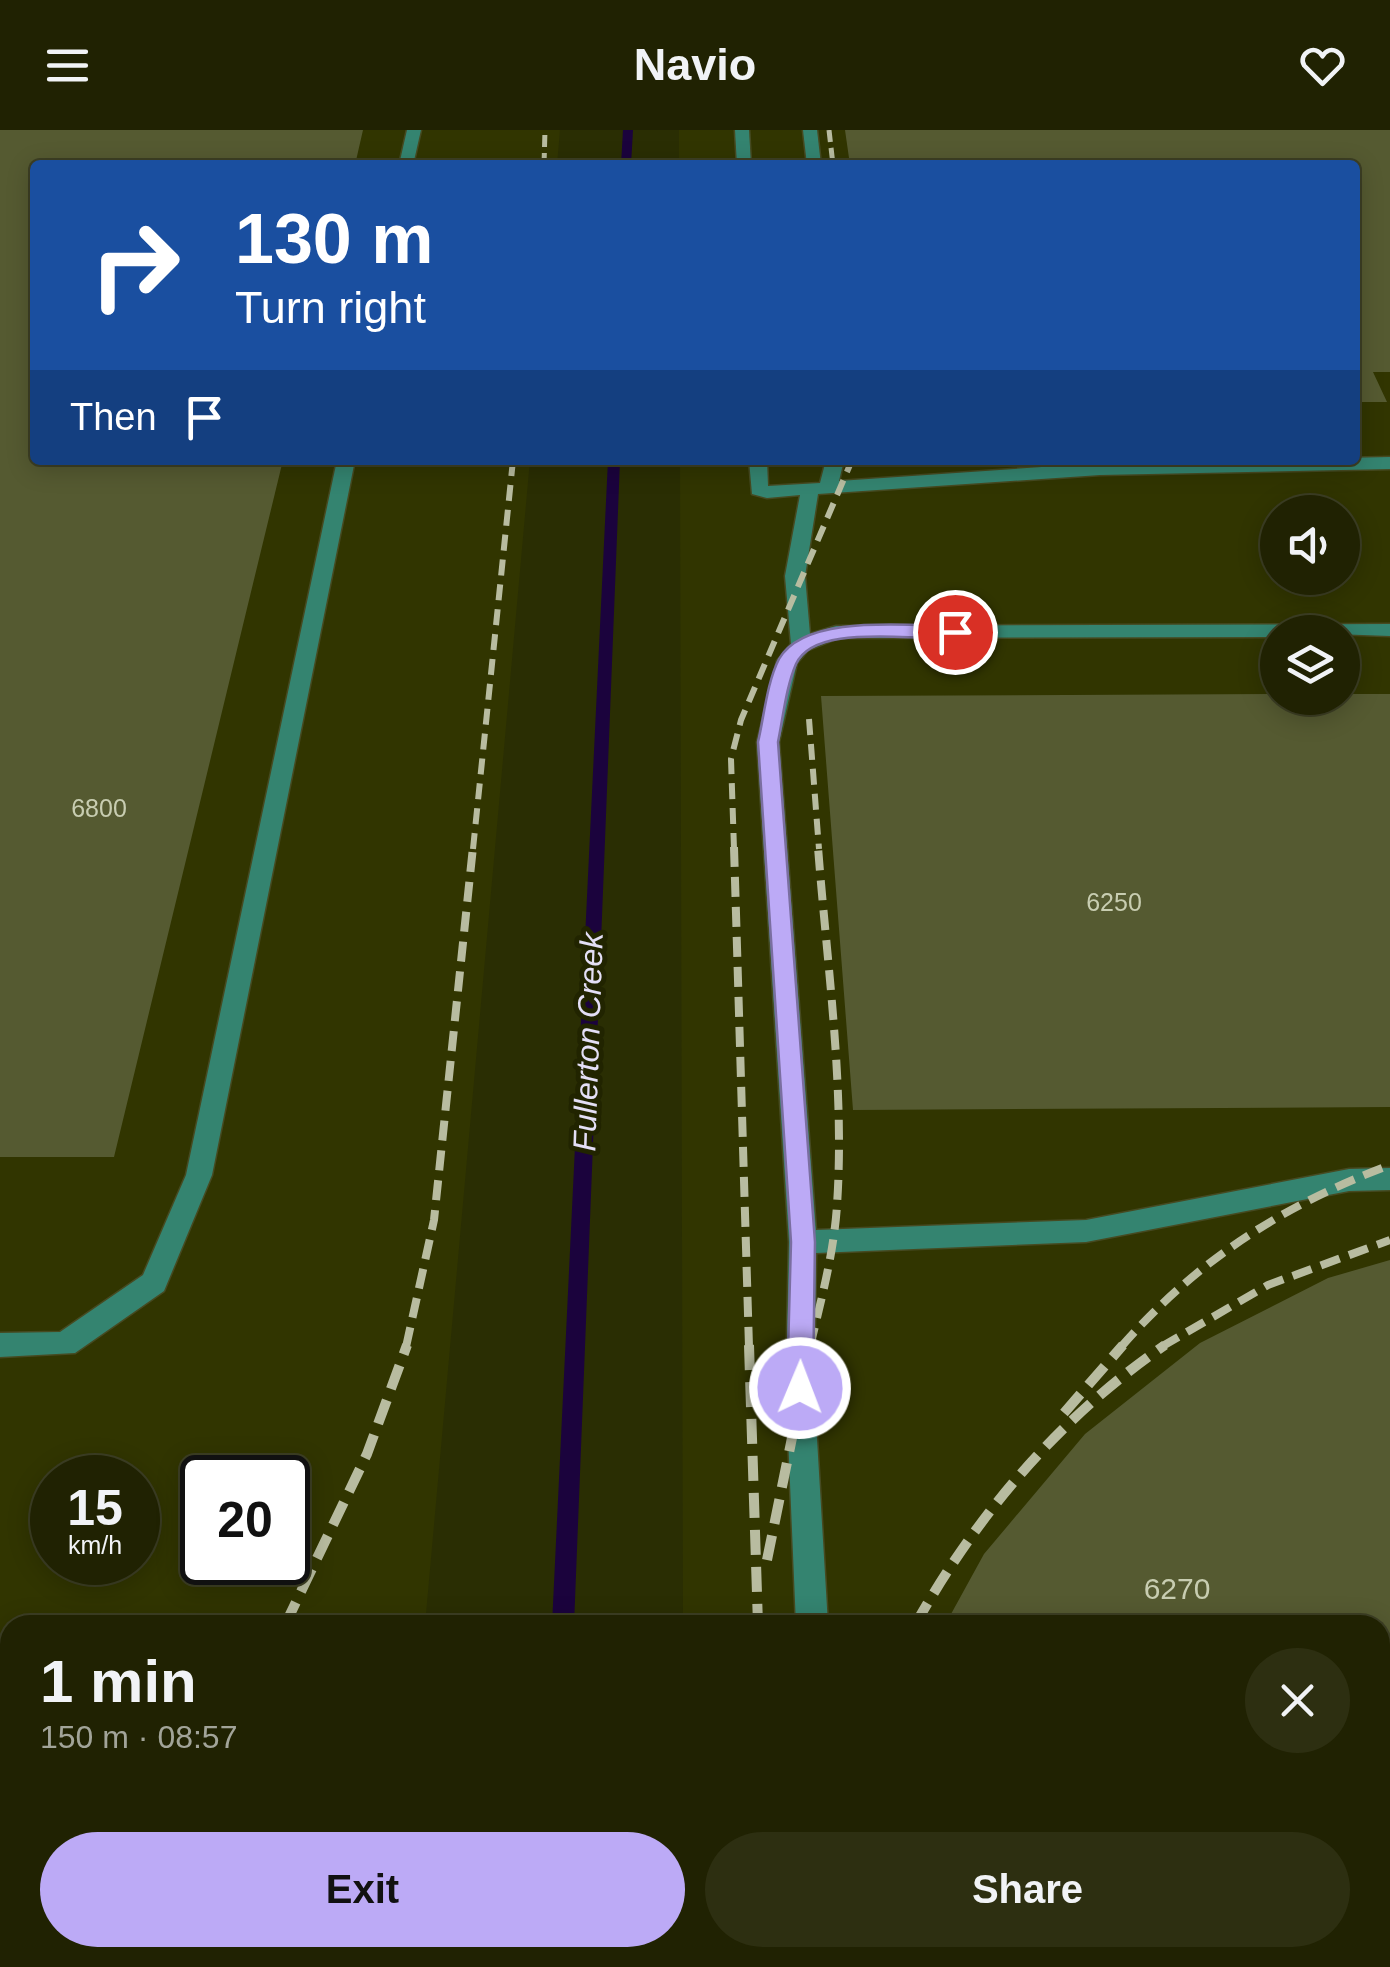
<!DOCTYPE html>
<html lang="en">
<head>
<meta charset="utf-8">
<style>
  :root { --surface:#202202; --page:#2d2f11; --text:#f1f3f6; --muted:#a2a499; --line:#3d3f24; --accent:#bcaaf6 }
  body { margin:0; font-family:Arial,sans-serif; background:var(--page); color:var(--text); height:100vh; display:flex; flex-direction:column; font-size:38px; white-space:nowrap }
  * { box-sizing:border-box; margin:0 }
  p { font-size:32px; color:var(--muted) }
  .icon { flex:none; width:55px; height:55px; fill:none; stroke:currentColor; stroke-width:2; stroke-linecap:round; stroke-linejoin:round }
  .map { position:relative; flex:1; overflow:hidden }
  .side { position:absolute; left:0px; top:1485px; width:1390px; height:352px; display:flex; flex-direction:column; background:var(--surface); border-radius:30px 30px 0 0; box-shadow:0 5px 25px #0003,0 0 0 2px var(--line) }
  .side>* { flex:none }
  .banner { position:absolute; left:30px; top:30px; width:1330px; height:305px; border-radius:10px; box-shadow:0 5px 25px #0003,0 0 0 2px var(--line); background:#1a4fa0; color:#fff; overflow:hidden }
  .controls { position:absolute; left:1260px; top:365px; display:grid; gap:20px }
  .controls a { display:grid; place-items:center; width:100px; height:100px; border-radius:50%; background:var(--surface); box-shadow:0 5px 25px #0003,0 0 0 2px var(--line); font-size:50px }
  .speed { position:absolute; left:30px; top:1325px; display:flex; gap:20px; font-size:50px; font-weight:700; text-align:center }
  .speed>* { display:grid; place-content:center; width:130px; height:130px; border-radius:50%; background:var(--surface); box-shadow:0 5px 25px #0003,0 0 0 2px var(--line); line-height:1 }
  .speed small { font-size:25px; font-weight:400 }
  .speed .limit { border:5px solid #111; border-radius:15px; background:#fff; color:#111 }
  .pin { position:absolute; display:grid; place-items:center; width:85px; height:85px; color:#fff; margin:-42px; border:5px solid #fff; border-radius:50%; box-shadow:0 2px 10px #0007 }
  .me { position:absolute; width:110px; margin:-55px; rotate:1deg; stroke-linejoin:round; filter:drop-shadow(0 0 8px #0008) }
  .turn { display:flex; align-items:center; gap:35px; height:210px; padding:0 40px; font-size:45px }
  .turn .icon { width:130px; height:130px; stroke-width:2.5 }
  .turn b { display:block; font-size:70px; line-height:85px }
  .then { display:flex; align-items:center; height:95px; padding:0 40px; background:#0003; gap:20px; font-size:38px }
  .round { display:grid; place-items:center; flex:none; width:105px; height:105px; border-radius:52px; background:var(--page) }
  .summary { display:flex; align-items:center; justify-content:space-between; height:170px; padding:0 40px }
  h1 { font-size:60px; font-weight:700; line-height:75px }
  .button { display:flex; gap:20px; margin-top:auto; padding:20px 40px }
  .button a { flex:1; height:115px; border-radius:60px; background:var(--accent); color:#111; font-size:40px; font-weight:700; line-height:115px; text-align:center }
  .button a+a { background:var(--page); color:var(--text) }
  header { display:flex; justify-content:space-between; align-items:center; height:130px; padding:0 40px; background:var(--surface); font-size:45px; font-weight:700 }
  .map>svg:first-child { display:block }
  .built { fill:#313500; fill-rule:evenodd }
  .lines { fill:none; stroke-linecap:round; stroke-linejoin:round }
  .stream { fill:#1b033d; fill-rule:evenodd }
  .building { fill:#555a31 }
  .minor-casing { stroke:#464a21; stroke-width:3 }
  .minor { fill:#348470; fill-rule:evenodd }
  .rail-far3 { stroke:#b8bca0; stroke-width:5; stroke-dasharray:12 6; stroke-linecap:butt }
  .rail-far2 { stroke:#b8bca0; stroke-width:6; stroke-dasharray:16 9; stroke-linecap:butt }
  .rail-far1 { stroke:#b8bca0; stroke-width:8; stroke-dasharray:20 10; stroke-linecap:butt }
  .rail { stroke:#b8bca0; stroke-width:10; stroke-dasharray:25 12; stroke-linecap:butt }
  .route { fill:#bcaaf6; stroke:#7a6ea0; stroke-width:2.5 }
  .labels { text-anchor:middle; stroke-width:10; stroke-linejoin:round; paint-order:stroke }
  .number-label { font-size:25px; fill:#c8cdb1 }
  .near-number-label { font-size:30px; fill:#c8cdb1 }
  .water-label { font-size:32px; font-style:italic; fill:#e4dff6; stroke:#212400 }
</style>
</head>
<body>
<header><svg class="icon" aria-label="menu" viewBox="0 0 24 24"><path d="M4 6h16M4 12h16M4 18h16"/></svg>Navio<svg class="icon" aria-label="heart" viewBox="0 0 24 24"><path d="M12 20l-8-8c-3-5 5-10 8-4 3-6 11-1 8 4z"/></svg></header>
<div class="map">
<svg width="1390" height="1837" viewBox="0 0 1390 1837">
  <rect width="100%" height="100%" fill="#2a2e03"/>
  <g class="built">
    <path d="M 0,0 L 560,0 L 557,35 L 35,35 L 35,330 L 530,330 L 425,1495 L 10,1495 L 10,1828 L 395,1828 L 395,1837 L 0,1837 ZM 52,1348 L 138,1348 L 138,1432 L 52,1432 ZM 202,1348 L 288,1348 L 288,1432 L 202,1432 Z"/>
    <path d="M 679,0 L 1390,0 L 1390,1837 L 684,1837 L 684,1828 L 1380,1828 L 1380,1495 L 683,1495 L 680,330 L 1355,330 L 1355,35 L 679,35 ZM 1278,382 L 1342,382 L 1342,448 L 1278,448 ZM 1278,502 L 1342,502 L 1342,568 L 1278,568 Z"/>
  </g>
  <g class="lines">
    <g class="stream">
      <polygon points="623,0 633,0 631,35 621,35"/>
      <polygon points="608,330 620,330 574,1495 552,1495"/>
      <polygon points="537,1828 561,1828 560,1837 536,1837"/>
    </g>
  </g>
  <g class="building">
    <polygon points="0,0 363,0 355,35 35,35 35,330 283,330 114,1027 0,1027"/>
    <polygon points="845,0 1390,0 1390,242 1373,242 1387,272 1355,272 1355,35 850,35"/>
    <polygon points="1278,564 1278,568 1342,568 1342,564 1390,564 1390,977 853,980 821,566"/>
    <polygon points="1390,1130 1390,1784 1380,1784 1380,1495 945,1495 984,1424 1085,1304 1200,1213 1328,1148"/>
  </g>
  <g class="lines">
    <defs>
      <g id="minor">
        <polygon points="407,0 421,0 413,35 399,35"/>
        <polygon points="735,0 749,0 751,35 737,35"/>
        <polygon points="803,0 817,0 821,35 807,35"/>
        <polygon points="1390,327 1390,339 1100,345 818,364 805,446 810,504 836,496 1390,494 1390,506 1278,502 1278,507 838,508 808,520 797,533 779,612 816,1100 1086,1090 1349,1039 1390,1038 1390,1060 1349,1061 1086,1112 816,1123 814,1258 828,1495 796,1495 786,1258 789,1112 757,612 777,531 791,514 785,446 800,365 767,368 752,364 749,330 767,330 768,356 820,353 826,330 844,330 839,351 1100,333"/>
        <polygon points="337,330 355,330 212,1045 164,1161 75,1223 0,1227 0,1203 60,1202 143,1145 186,1045"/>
        <polygon points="821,1828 856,1828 860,1837 824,1837"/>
      </g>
    </defs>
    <use href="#minor" class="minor-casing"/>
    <use href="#minor" class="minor"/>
    <g class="rail-far3">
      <polyline points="829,0 833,35"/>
      <polyline points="544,35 545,0"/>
    </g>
    <g class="rail-far2">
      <polyline points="809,589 819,719"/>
      <polyline points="473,719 513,330"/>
      <polyline points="734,719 731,629 741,590 852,330"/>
    </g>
    <g class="rail-far1">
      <polyline points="734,717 749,1217"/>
      <polyline points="406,1217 434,1090 473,717"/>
      <path d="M 810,1217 C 821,1170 834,1123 837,1075 C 845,957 827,835 818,717"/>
      <path d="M 1121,1217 C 1196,1131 1283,1075 1390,1035"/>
      <polyline points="1161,1217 1268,1155 1390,1110"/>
    </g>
    <g class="rail">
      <polyline points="749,1215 758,1495"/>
      <polyline points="1064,1283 1123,1215"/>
      <polyline points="767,1430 811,1215"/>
      <polyline points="285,1495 367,1324 407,1215"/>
      <path d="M 915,1495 C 978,1383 1059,1288 1165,1215"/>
      <polyline points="766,1828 766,1837"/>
      <polyline points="143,1837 146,1828"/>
      <polyline points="805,1837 806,1828"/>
    </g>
  </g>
  <path class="route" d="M 955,496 L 964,502 L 961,506 C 921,514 816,490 796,534 C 786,557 783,588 778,612 L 815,1112 L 813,1258 L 810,1267 L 800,1270 L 791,1267 L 787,1258 L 791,1112 L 758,612 C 764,587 767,552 779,529 C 805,483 909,496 955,496 Z"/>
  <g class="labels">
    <g class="number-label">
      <text x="99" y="687">6800</text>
      <text x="1114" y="781">6250</text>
    </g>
    <g class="near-number-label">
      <text x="1177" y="1469">6270</text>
    </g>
    <g class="water-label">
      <text transform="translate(588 912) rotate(-88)" y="11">Fullerton Creek</text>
    </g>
  </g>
</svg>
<div class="controls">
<a><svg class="icon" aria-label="sound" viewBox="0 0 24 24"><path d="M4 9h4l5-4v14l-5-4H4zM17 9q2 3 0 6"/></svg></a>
<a><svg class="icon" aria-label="layers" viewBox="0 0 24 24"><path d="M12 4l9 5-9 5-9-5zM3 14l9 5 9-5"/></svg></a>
</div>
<div class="speed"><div>15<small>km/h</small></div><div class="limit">20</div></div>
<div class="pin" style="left:955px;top:502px;background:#d93025"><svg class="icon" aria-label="arrive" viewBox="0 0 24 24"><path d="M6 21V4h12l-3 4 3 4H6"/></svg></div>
<svg class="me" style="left:800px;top:1258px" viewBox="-20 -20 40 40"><circle r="17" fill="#bcaaf6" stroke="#fff" stroke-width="3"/><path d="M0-11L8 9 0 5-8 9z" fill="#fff"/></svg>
<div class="banner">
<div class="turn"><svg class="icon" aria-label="right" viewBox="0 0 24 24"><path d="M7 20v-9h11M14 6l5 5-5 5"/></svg><div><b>130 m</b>Turn right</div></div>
<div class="then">Then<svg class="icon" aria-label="arrive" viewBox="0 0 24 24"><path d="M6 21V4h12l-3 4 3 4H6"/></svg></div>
</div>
<section class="side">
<div class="summary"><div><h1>1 min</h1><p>150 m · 08:57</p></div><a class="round"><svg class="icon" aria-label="close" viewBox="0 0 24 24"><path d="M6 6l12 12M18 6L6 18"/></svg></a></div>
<div class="button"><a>Exit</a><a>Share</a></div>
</section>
</div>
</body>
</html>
